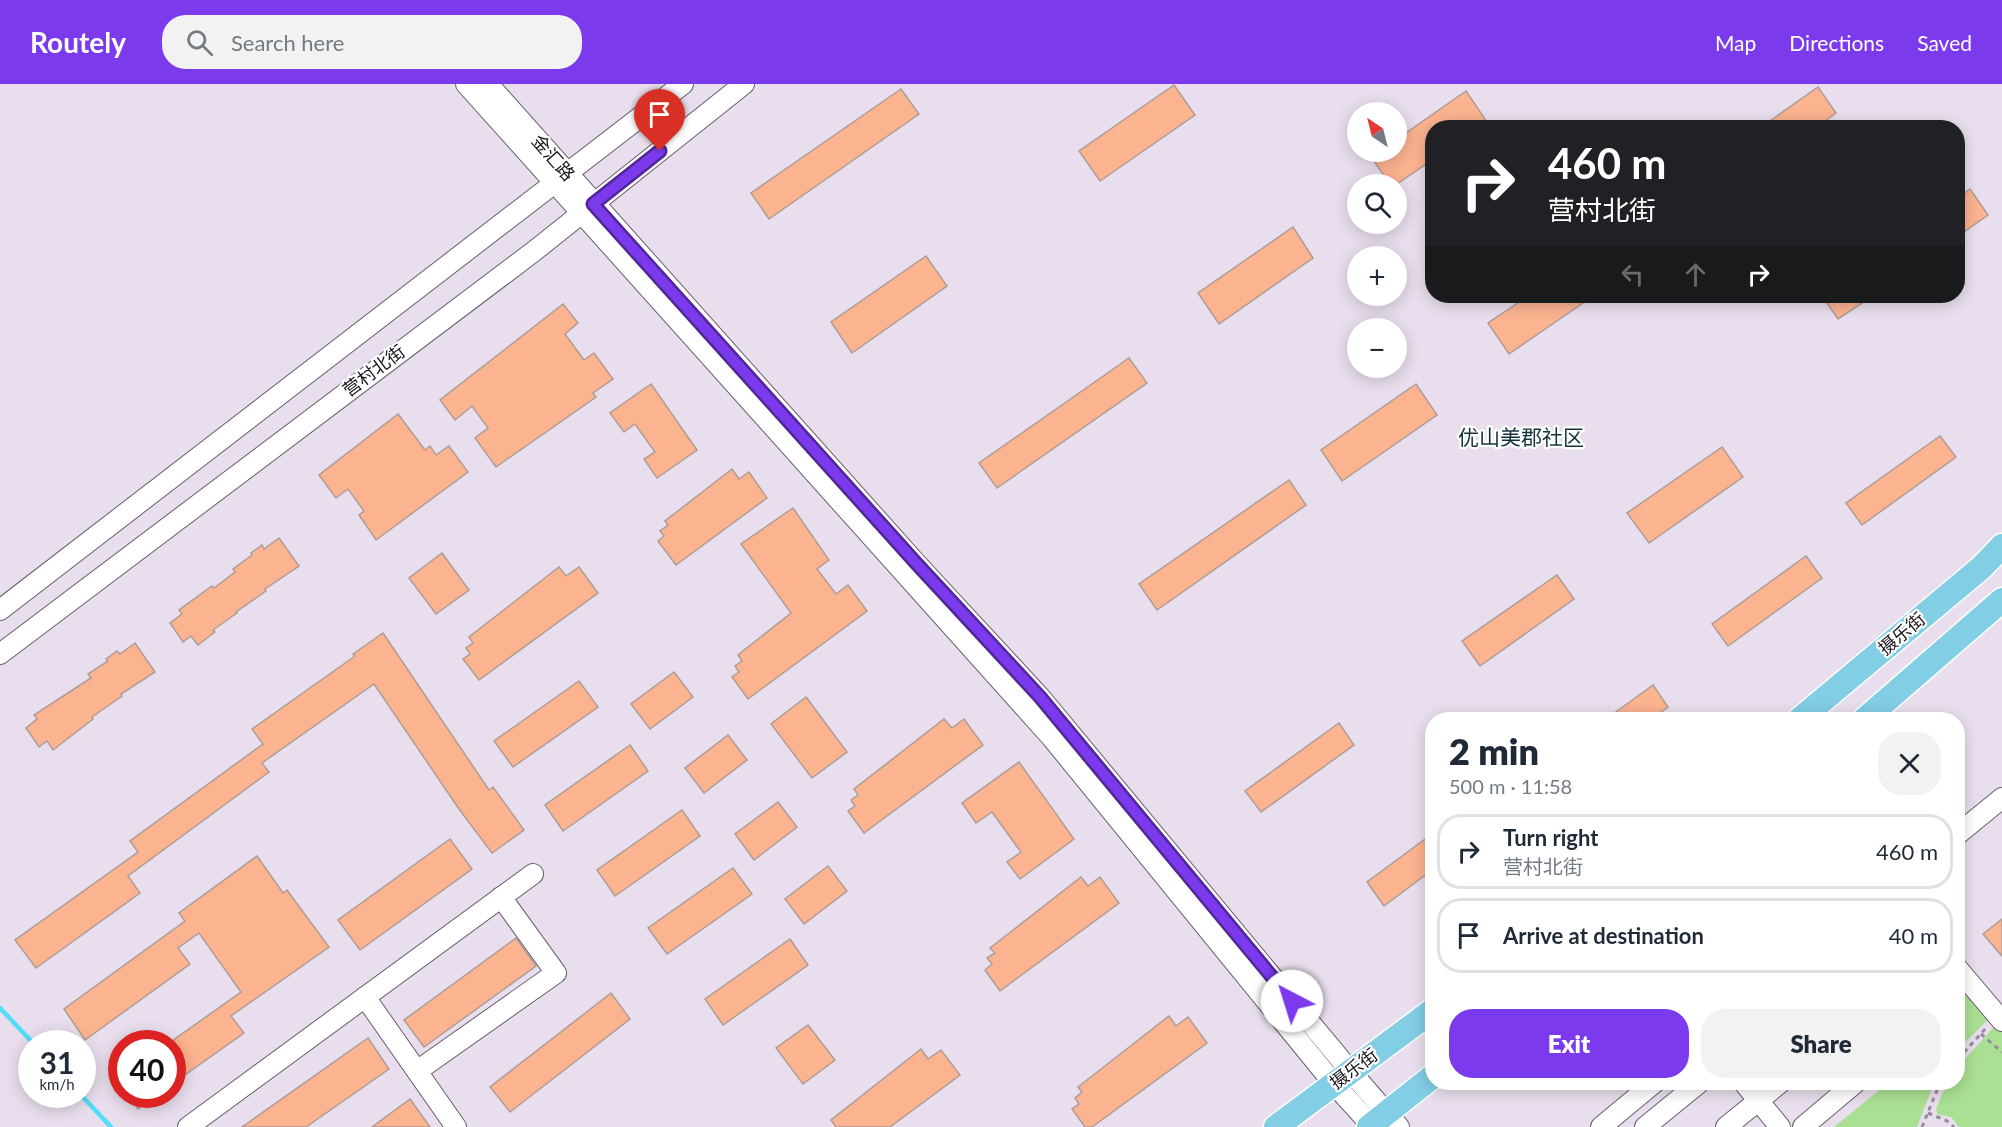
<!DOCTYPE html>
<html lang="en">
<head>
<meta charset="utf-8">
<style>
  :root { --surface:#fff; --page:#f2f2f3; --text:#1f2937; --muted:#747a83; --line:#e0e1e3; --accent:#7c3aed }
  body { margin:0; font-family:Lato,"Noto Sans SC",sans-serif; background:var(--page); color:var(--text); height:100vh; display:flex; flex-direction:column; font-size:22px; white-space:nowrap }
  * { box-sizing:border-box; margin:0 }
  p { font-size:20px; color:var(--muted) }
  .icon { flex:none; width:33px; height:33px; fill:none; stroke:currentColor; stroke-width:2; stroke-linecap:round; stroke-linejoin:round }
  .map { position:relative; flex:1; overflow:hidden }
  .side { position:absolute; left:1425px; top:628px; width:540px; height:378px; display:flex; flex-direction:column; background:var(--surface); border-radius:24px; box-shadow:0 3px 15px #0003 }
  .side>* { flex:none }
  .banner { position:absolute; left:1425px; top:36px; width:540px; height:183px; border-radius:24px; box-shadow:0 3px 15px #0003; background:#202124; color:#fff; overflow:hidden }
  .needle { width:39px; rotate:325deg }
  .tools { position:absolute; left:1347px; top:18px; display:grid; gap:12px }
  .tools a { display:grid; place-items:center; width:60px; height:60px; border-radius:50%; background:var(--surface); box-shadow:0 3px 15px #0003; font-size:30px }
  .speed { position:absolute; left:18px; top:946px; display:flex; gap:12px; font-size:30px; font-weight:700; text-align:center }
  .speed>* { display:grid; place-content:center; width:78px; height:78px; border-radius:50%; background:var(--surface); box-shadow:0 3px 15px #0003; line-height:1 }
  .speed small { font-size:15px; font-weight:400 }
  .speed .limit { border:9px solid #d22; background:#fff; color:#111 }
  .pin { position:absolute; display:grid; place-items:center; width:51px; height:51px; color:#fff; margin:-62px -26px; border-radius:50% 50% 50% 0; rotate:-45deg; box-shadow:0 0 6px #0007 }
  .pin .icon { rotate:45deg }
  .me { position:absolute; width:66px; margin:-33px; rotate:320deg; stroke-linejoin:round; filter:drop-shadow(0 0 4px #0008) }
  .turn { display:flex; align-items:center; gap:21px; height:126px; padding:0 24px; font-size:27px }
  .turn .icon { width:78px; height:78px; stroke-width:2.5 }
  .turn b { display:block; font-size:42px; line-height:51px }
  .lanes { display:flex; align-items:center; height:57px; padding:0 24px; background:#0003; justify-content:center; gap:30px; direction:ltr }
  .lanes .off { opacity:.35 }
  .round { display:grid; place-items:center; flex:none; width:63px; height:63px; border-radius:24px; background:var(--page) }
  .summary { display:flex; align-items:center; justify-content:space-between; height:102px; padding:0 24px }
  h1 { font-size:36px; font-weight:800; line-height:45px }
  .action { display:flex; gap:12px; margin-top:auto; padding:12px 24px }
  .action a { flex:1; height:69px; border-radius:24px; background:var(--accent); color:#fff; font-size:24px; font-weight:800; line-height:69px; text-align:center }
  .action a+a { background:var(--page); color:var(--text) }
  ul { padding:0; list-style:none }
  li { display:flex; align-items:center; gap:18px; height:75px; margin:0 12px 9px; padding:0 12px; border:3px solid var(--line); border-radius:24px }
  li div { flex:1 }
  li b { display:block; font-size:22px }
  li em { font-style:normal }
  header { display:flex; align-items:center; gap:36px; box-sizing:border-box; height:84px; padding:0 30px; background:var(--accent); color:#fff }
  header strong { font-size:28px }
  nav { display:flex; gap:33px; margin-inline-start:auto; font-size:21px }
  .search { width:420px; height:54px; background:var(--page); display:flex; align-items:center; gap:15px; box-sizing:border-box; padding:0 21px; border-radius:24px; color:var(--muted); font-size:22px }
  .map>svg:first-child { display:block }
  .green { fill:#aae093 }
  .lines { fill:none; stroke-linecap:round; stroke-linejoin:round }
  .stream { stroke:#52ddf8; stroke-width:4.5 }
  .building { fill:#fcb390; stroke:#ae9d96; stroke-width:1.5 }
  .minor-casing { stroke:#685f6b; stroke-width:22 }
  .major-casing { stroke:#fff; stroke-width:27 }
  .path { stroke:#958d98; stroke-width:3; stroke-dasharray:4.5 4.5; stroke-linecap:butt }
  .minor { stroke:#fff; stroke-width:20 }
  .major { stroke:#82cee5; stroke-width:24 }
  .route-casing { stroke:#51269a; stroke-width:15 }
  .route { stroke:#7c3aed; stroke-width:10 }
  .labels { text-anchor:middle; stroke-width:4.5; stroke-linejoin:round; paint-order:stroke }
  .street-label { font-size:18px; fill:#181419; stroke:#fff }
  .quarter-label { font-size:21px; fill:#14323c; stroke:#fff }
</style>
</head>
<body>
<header>
<strong>Routely</strong>
<div class="search"><svg class="icon" aria-label="search" viewBox="0 0 24 24"><circle cx="10" cy="10" r="6"/><path d="M15 15l6 6"/></svg>Search here</div>
<nav><a>Map</a><a>Directions</a><a>Saved</a></nav>
</header>
<div class="map">
<svg width="2002" height="1043" viewBox="0 0 2002 1043">
  <rect width="100%" height="100%" fill="#e9deed"/>
  <g class="green">
    <polygon points="1958,897 1987,933 1987,937 1958,965"/>
    <polygon points="2002,934 2002,1043 1959,1043 1951,1033 1937,1030 1936,1025 1947,999 1958,999 1958,983"/>
    <polygon points="1888,999 1934,999 1917,1043 1834,1043"/>
  </g>
  <g class="lines">
    <g class="stream">
      <polyline points="0,924 34,960"/>
      <polyline points="81,1011 111,1043"/>
    </g>
  </g>
  <g class="building">
    <polygon points="1174,1 1195,31 1100,97 1079,67"/>
    <polygon points="1818,3 1836,29 1815,44 1760,44"/>
    <polygon points="901,5 919,30 769,135 751,109"/>
    <polygon points="1466,7 1487,38 1479,44 1432,44 1432,76 1397,100 1390,100 1371,73 1379,68 1396,68 1396,56"/>
    <polygon points="1970,105 1988,131 1958,152 1958,114"/>
    <polygon points="1293,143 1313,174 1219,240 1198,209"/>
    <polygon points="926,172 947,202 852,269 831,238"/>
    <polygon points="1528,212 1593,212 1509,270 1488,239"/>
    <polygon points="1822,212 1873,212 1838,235"/>
    <polygon points="563,220 578,239 565,250 584,276 594,269 613,295 593,309 596,313 496,383 475,354 488,344 472,322 455,336 440,316"/>
    <polygon points="1129,274 1147,299 997,404 979,379"/>
    <polygon points="651,300 697,366 657,394 644,375 655,368 635,340 624,348 610,329"/>
    <polygon points="1416,300 1437,331 1342,397 1321,366"/>
    <polygon points="398,330 425,366 430,362 436,371 449,362 468,388 376,456 359,431 364,427 348,405 336,414 319,391"/>
    <polygon points="1940,352 1956,373 1862,441 1846,419"/>
    <polygon points="1722,363 1743,393 1649,459 1627,429"/>
    <polygon points="732,385 739,395 749,388 767,414 676,481 658,457 664,452 660,447 668,441 665,437"/>
    <polygon points="1289,396 1306,421 1157,526 1139,500"/>
    <polygon points="793,424 829,476 817,485 836,510 848,501 867,527 748,615 732,593 739,588 735,582 742,577 738,571 791,529 741,460"/>
    <polygon points="279,454 299,482 265,505 266,507 236,528 237,529 213,546 215,548 198,561 191,552 183,558 170,539 182,530 179,526 212,502 214,504 235,488 233,485 252,471 251,469 262,461 264,465"/>
    <polygon points="442,469 469,506 436,530 409,494"/>
    <polygon points="1806,472 1822,494 1728,562 1712,540"/>
    <polygon points="559,483 566,492 579,483 598,509 479,596 463,575 470,570 466,564 473,559 469,553"/>
    <polygon points="1557,491 1574,515 1480,582 1462,557"/>
    <polygon points="383,549 489,706 493,703 524,746 492,769 459,725 374,600 262,679 269,688 128,792 140,809 36,884 15,856 138,768 130,757 263,660 252,645 355,572 353,570"/>
    <polygon points="135,559 155,588 121,610 122,612 92,633 93,635 53,666 47,657 39,663 26,644 37,635 34,631 91,594 88,590 108,577 106,575 117,567 120,570"/>
    <polygon points="674,588 693,613 650,645 631,620"/>
    <polygon points="579,597 598,623 513,683 494,657"/>
    <polygon points="1653,601 1668,623 1650,636 1605,636"/>
    <polygon points="806,613 847,668 812,694 771,640"/>
    <polygon points="944,635 952,644 964,635 983,661 864,749 848,727 855,722 851,716 858,711 854,705"/>
    <polygon points="1339,639 1354,661 1261,728 1245,707"/>
    <polygon points="728,651 747,676 704,709 685,684"/>
    <polygon points="630,661 648,687 563,747 545,721"/>
    <polygon points="1019,678 1074,755 1020,795 1007,778 1021,768 992,728 976,739 962,719"/>
    <polygon points="778,718 797,743 754,776 735,750"/>
    <polygon points="682,726 700,752 615,812 597,786"/>
    <polygon points="1432,750 1432,786 1384,822 1367,798"/>
    <polygon points="450,755 472,785 360,866 338,836"/>
    <polygon points="257,772 283,809 287,806 329,863 231,932 244,949 172,1000 172,957 241,908 199,849 178,864 190,880 85,956 64,925 185,837 179,829"/>
    <polygon points="828,782 847,807 804,840 785,815"/>
    <polygon points="733,784 752,810 667,870 648,844"/>
    <polygon points="1081,793 1088,802 1100,793 1119,819 1000,907 985,886 992,880 987,874 995,869 990,864"/>
    <polygon points="2002,835 2002,872 1983,850"/>
    <polygon points="516,854 536,882 424,963 404,936"/>
    <polygon points="790,855 808,881 723,941 705,915"/>
    <polygon points="611,909 630,935 510,1028 490,1003"/>
    <polygon points="1169,932 1176,942 1188,933 1207,959 1092,1043 1085,1043 1072,1025 1079,1020 1075,1014 1082,1008 1078,1003"/>
    <polygon points="808,941 835,976 803,1000 776,964"/>
    <polygon points="368,954 389,985 306,1043 242,1043"/>
    <polygon points="921,965 928,975 941,966 960,991 890,1043 836,1043 831,1036"/>
    <polygon points="128,1011 157,1011 138,1025"/>
    <polygon points="410,1015 430,1043 372,1043"/>
  </g>
  <g class="lines">
    <defs>
      <g id="minor">
        <polyline points="466,0 1052,654 1334,1000 1373,1043"/>
        <polyline points="488,0 916,479 1040,613 1351,988 1399,1043"/>
        <polyline points="0,526 683,0"/>
        <polyline points="0,570 533,168 744,0"/>
        <polyline points="1958,750 2002,714"/>
        <polyline points="1958,885 2002,937"/>
        <polyline points="365,913 456,1043"/>
        <polyline points="417,987 556,889 501,813"/>
        <polyline points="1744,999 1780,1043"/>
        <polyline points="188,1043 533,790"/>
        <polyline points="1601,1043 1654,999"/>
        <polyline points="1645,1043 1699,999"/>
        <polyline points="1726,1043 1780,999"/>
        <polyline points="1803,1043 1855,999"/>
      </g>
      <g id="major">
        <polyline points="1799,636 1982,483 2002,462"/>
        <polyline points="1864,636 2002,516"/>
        <polyline points="1276,1043 1432,927"/>
        <polyline points="1369,1043 1432,993"/>
      </g>
    </defs>
    <use href="#minor" class="minor-casing"/>
    <use href="#major" class="major-casing"/>
    <g class="path">
      <polyline points="1981,950 2002,968"/>
      <polyline points="1958,975 1986,944"/>
      <polyline points="1928,1029 1947,1037 1954,1043"/>
      <polyline points="1922,1043 1940,999"/>
    </g>
    <use href="#minor" class="minor"/>
    <use href="#major" class="major"/>
  </g>
  <g class="lines">
    <defs>
      <polyline id="route" points="660,67 593,120 916,479 1040,613 1292,917"/>
    </defs>
    <use href="#route" class="route-casing"/>
    <use href="#route" class="route"/>
  </g>
  <g class="labels">
    <g class="street-label">
      <text transform="translate(553 74) rotate(49)" y="6">金汇路</text>
      <text transform="translate(374 287) rotate(-37)" y="6">营村北街</text>
      <text transform="translate(1902 550) rotate(-40)" y="6">摄乐街</text>
      <text transform="translate(1354 985) rotate(-37)" y="6">摄乐街</text>
    </g>
    <g class="quarter-label">
      <text x="1521" y="361">优山美郡社区</text>
    </g>
  </g>
</svg>
<div class="tools">
<a><svg class="needle" viewBox="-14 -14 28 28"><path d="M0-13l5 13h-10z" fill="#e53935"/><path d="M0 13l5-13h-10z" fill="#747a83"/></svg></a>
<a><svg class="icon" aria-label="search" viewBox="0 0 24 24"><circle cx="10" cy="10" r="6"/><path d="M15 15l6 6"/></svg></a>
<a>+</a>
<a>−</a>
</div>
<div class="speed"><div>31<small>km/h</small></div><div class="limit">40</div></div>
<div class="pin" style="left:660px;top:67px;background:#d93025"><svg class="icon" aria-label="arrive" viewBox="0 0 24 24"><path d="M6 21V4h12l-3 4 3 4H6"/></svg></div>
<svg class="me" style="left:1292px;top:917px" viewBox="-20 -20 40 40"><circle r="19" fill="#fff"/><path d="M0-13L10 11 0 6-10 11z" fill="#7c3aed"/></svg>
<div class="banner">
<div class="turn"><svg class="icon" aria-label="right" viewBox="0 0 24 24"><path d="M7 20v-9h11M14 6l5 5-5 5"/></svg><div><b>460 m</b>营村北街</div></div>
<div class="lanes"><svg class="icon off" aria-label="left" viewBox="0 0 24 24"><path d="M17 20v-9H6M10 6l-5 5 5 5"/></svg><svg class="icon off" aria-label="ahead" viewBox="0 0 24 24"><path d="M12 20V5M6 11l6-6 6 6"/></svg><svg class="icon" aria-label="right" viewBox="0 0 24 24"><path d="M7 20v-9h11M14 6l5 5-5 5"/></svg></div>
</div>
<section class="side">
<div class="summary"><div><h1>2 min</h1><p>500 m · 11:58</p></div><a class="round"><svg class="icon" aria-label="close" viewBox="0 0 24 24"><path d="M6 6l12 12M18 6L6 18"/></svg></a></div>
<ul>
<li><svg class="icon" aria-label="right" viewBox="0 0 24 24"><path d="M7 20v-9h11M14 6l5 5-5 5"/></svg><div><b>Turn right</b><p>营村北街</p></div><em>460 m</em></li>
<li><svg class="icon" aria-label="arrive" viewBox="0 0 24 24"><path d="M6 21V4h12l-3 4 3 4H6"/></svg><div><b>Arrive at destination</b></div><em>40 m</em></li>
</ul>
<div class="action"><a>Exit</a><a>Share</a></div>
</section>
</div>
</body>
</html>
